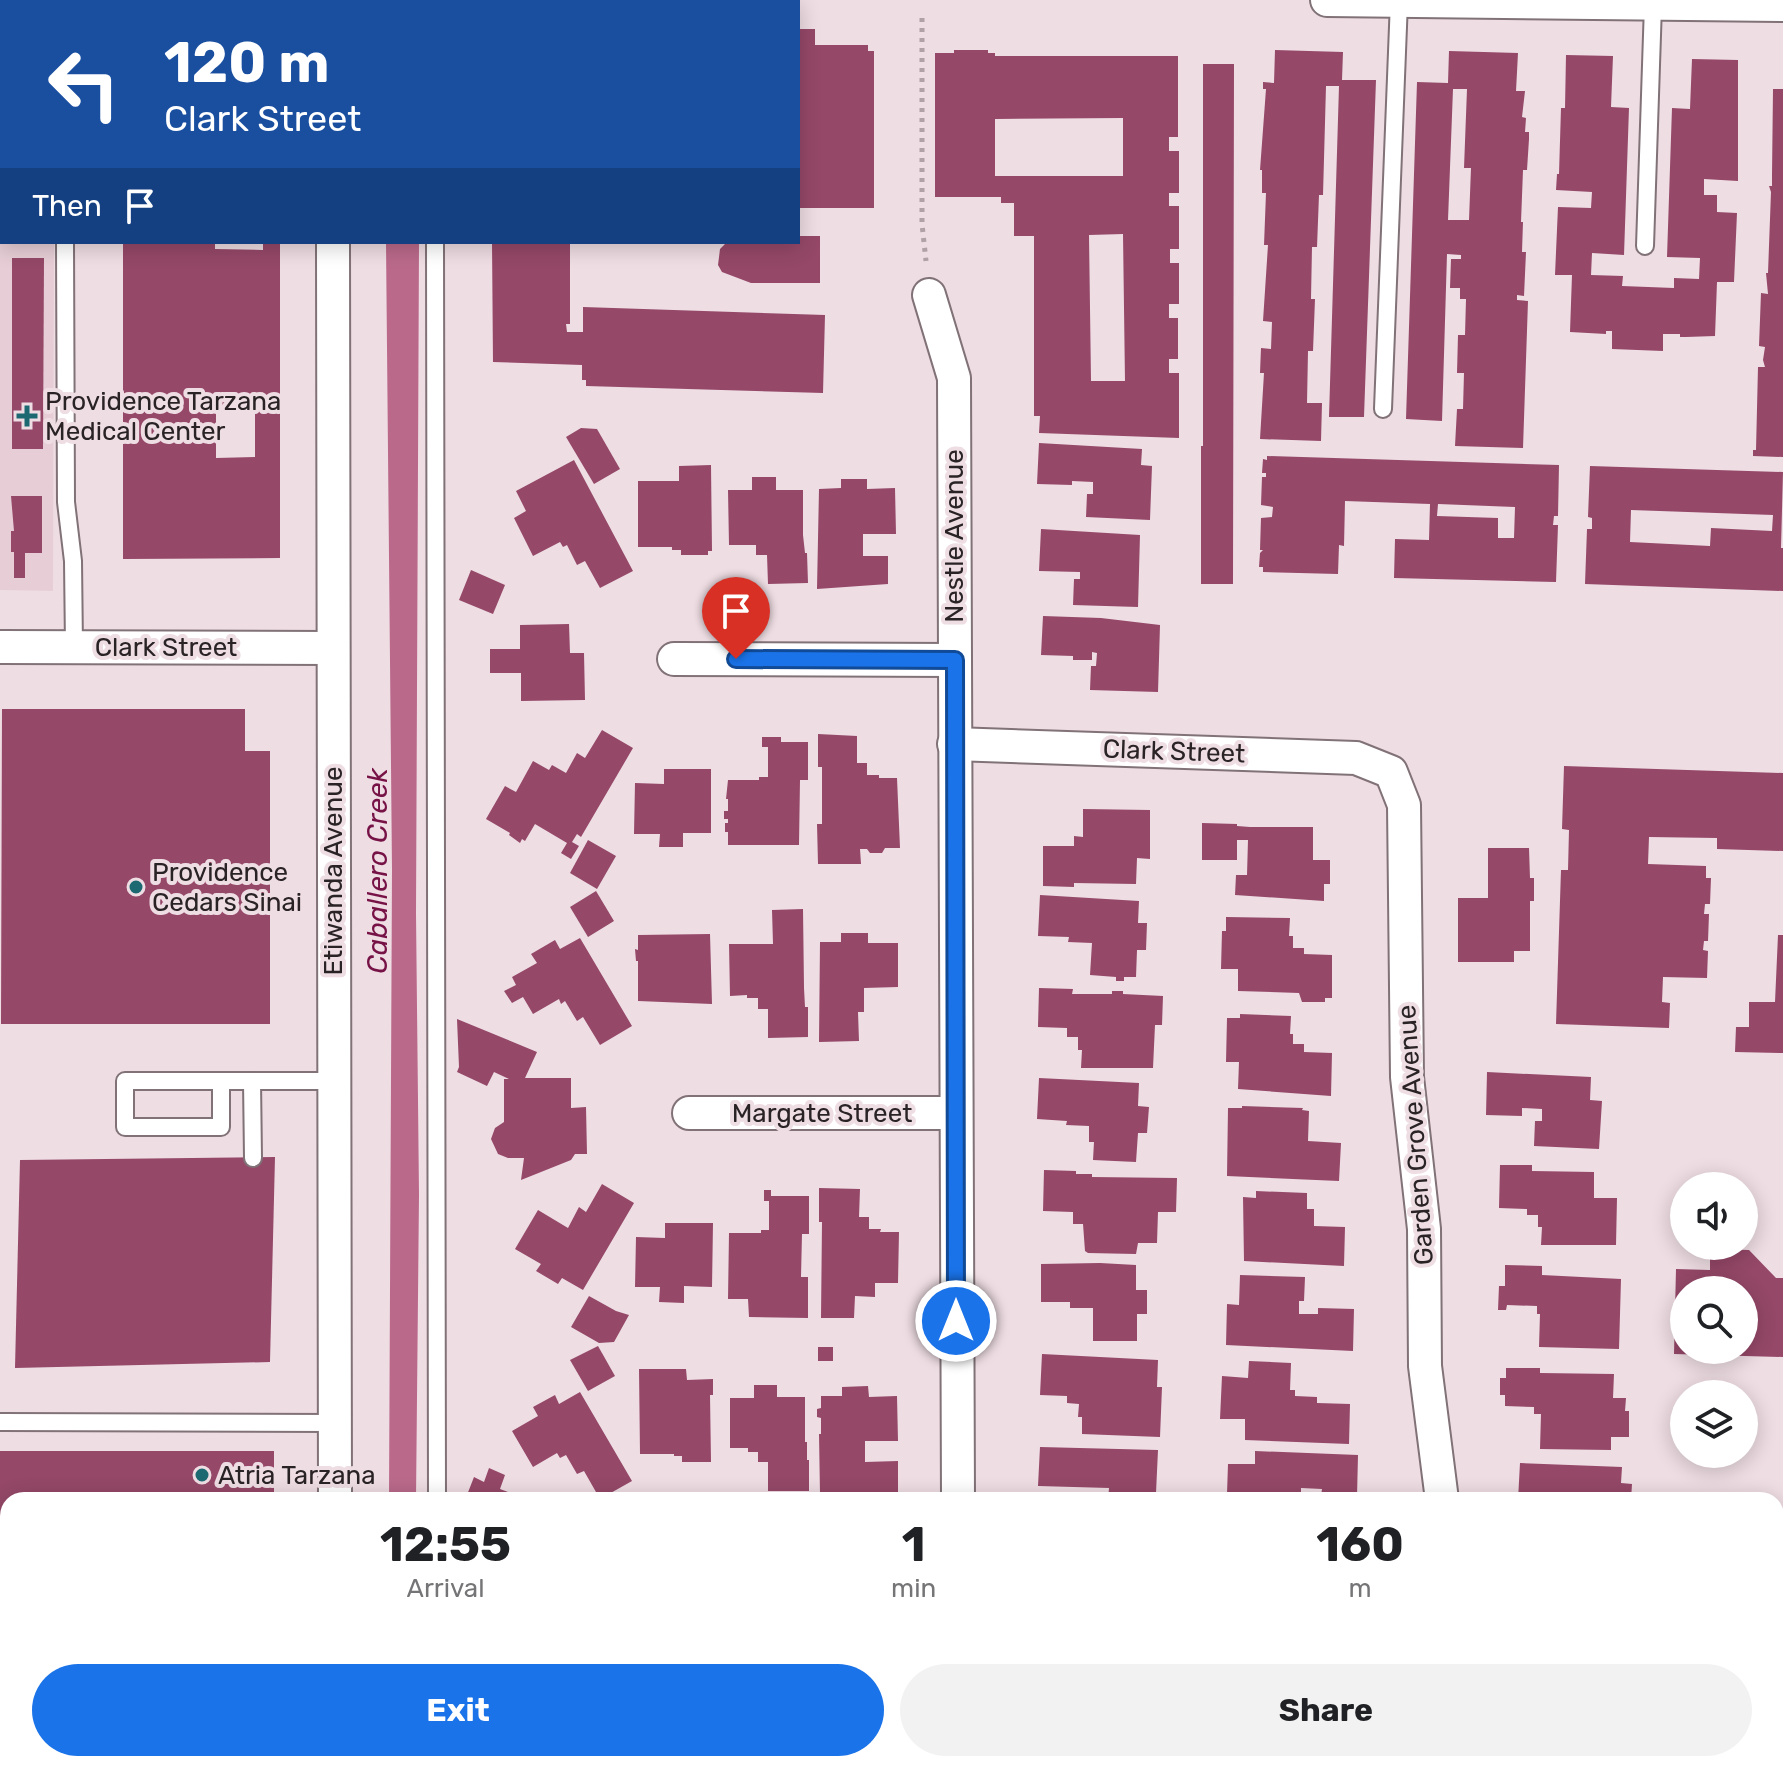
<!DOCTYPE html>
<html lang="en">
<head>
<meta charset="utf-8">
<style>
  :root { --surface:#fff; --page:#f2f2f2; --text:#202124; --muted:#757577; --accent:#1a73e8 }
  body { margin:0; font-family:Rubik,sans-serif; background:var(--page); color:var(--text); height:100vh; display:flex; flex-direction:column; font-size:30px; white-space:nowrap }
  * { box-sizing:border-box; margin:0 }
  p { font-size:26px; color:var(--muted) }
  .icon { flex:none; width:44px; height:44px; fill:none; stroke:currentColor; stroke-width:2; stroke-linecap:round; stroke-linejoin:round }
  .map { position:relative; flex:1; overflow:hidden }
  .drawer { position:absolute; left:0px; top:1492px; width:1784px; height:280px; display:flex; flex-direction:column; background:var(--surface); border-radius:24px 24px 0 0; box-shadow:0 4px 20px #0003 }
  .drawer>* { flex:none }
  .banner { position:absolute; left:0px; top:0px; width:800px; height:244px; box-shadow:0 4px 20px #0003; background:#1a4fa0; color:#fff; overflow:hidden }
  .buttons { position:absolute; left:1670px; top:1172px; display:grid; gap:16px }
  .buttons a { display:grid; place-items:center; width:88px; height:88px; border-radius:50%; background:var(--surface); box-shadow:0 4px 20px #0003; font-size:40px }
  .pin { position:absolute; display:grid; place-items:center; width:68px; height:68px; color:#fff; margin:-82px -34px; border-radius:50% 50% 50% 0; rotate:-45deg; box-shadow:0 0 8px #0007 }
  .pin .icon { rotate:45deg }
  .me { position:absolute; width:88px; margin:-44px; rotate:0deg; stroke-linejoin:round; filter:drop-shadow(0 0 6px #0008) }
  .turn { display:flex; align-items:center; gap:28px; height:168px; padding:0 32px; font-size:36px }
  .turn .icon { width:104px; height:104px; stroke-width:2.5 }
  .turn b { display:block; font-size:56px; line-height:68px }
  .then { display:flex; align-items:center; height:76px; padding:0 32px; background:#0003; gap:16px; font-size:30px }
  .eta { display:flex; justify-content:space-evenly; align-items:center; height:136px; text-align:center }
  .eta b { font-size:48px; font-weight:700; line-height:56px }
  .primary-button { display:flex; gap:16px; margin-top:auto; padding:16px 32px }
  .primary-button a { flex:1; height:92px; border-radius:48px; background:var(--accent); color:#fff; font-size:32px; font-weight:700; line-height:92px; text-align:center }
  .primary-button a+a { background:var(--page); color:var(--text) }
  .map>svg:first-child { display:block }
  .built { fill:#e7ced6 }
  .water { fill:#ba698a }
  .building { fill:#954868; fill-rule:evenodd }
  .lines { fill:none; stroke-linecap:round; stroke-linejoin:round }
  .lane-casing { stroke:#817277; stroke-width:20 }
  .street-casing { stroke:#817277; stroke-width:36 }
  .path { stroke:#afa1a6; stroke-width:5; stroke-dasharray:4 6; stroke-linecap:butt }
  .lane { stroke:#fff; stroke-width:16 }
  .street { stroke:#fff; stroke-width:32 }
  .route-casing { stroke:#114b97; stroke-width:20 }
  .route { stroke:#1a73e8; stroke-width:14 }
  .poi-dot { fill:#1d6971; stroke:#eedde3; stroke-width:3 }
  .labels { text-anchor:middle; stroke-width:8; stroke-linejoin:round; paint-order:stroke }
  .poi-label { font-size:26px; fill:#292325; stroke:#eedde3; text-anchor:start }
  .street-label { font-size:26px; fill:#292325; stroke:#eedde3 }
  .water-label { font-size:28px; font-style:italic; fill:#761246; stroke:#eedde3 }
</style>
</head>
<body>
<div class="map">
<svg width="1783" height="1772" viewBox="0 0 1783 1772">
  <rect width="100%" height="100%" fill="#eedde3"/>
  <polygon class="built" points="0,0 55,0 2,2 2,242 54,242 53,591 0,590"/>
  <polygon class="water" points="386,242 419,242 416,914 419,1194 416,1500 389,1500 392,870"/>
  <g class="building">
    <polygon points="798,29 815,29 815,45 868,45 868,51 874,51 874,208 798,208"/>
    <path d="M 954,50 L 988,50 L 988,53 L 995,53 L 995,56 L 1178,56 L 1178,137 L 1169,137 L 1169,151 L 1179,151 L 1179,193 L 1169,193 L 1169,206 L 1179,206 L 1179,249 L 1170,249 L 1170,263 L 1179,263 L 1179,304 L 1169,304 L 1169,318 L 1178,318 L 1178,359 L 1169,359 L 1169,373 L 1179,373 L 1179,438 L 1039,433 L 1040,416 L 1034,416 L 1034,236 L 1014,236 L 1014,203 L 1001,203 L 1001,197 L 935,197 L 935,53 L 954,53 ZM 1123,118 L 1123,176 L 995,176 L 995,119 ZM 1123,234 L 1125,381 L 1091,381 L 1089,235 Z"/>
    <polygon points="1275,50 1343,52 1342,80 1376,80 1364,417 1329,417 1339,86 1326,86 1323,195 1319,195 1317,247 1312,247 1311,299 1315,299 1313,351 1308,351 1307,403 1322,403 1321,441 1260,439 1264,373 1260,373 1261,348 1271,349 1272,322 1263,321 1268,245 1264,245 1266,193 1262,193 1262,170 1260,170 1266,89 1263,89 1263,82 1274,83"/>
    <path d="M 1449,51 L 1518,53 L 1516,91 L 1525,91 L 1522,117 L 1526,118 L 1525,132 L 1529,132 L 1529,139 L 1527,170 L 1523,170 L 1521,222 L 1523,222 L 1522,252 L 1526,252 L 1524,296 L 1517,295 L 1517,300 L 1528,301 L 1523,448 L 1455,446 L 1457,409 L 1463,409 L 1464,373 L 1457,373 L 1458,335 L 1465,335 L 1466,299 L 1460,299 L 1460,288 L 1450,288 L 1451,259 L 1461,259 L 1461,255 L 1447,254 L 1442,421 L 1406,419 L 1417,82 L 1448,83 ZM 1453,89 L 1467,89 L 1464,168 L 1471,168 L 1469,220 L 1448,220 Z"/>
    <polygon points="1566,55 1613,56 1611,107 1629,108 1624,255 1592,253 1591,275 1623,276 1622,286 1674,288 1674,278 1699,279 1700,258 1667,257 1672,108 1690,109 1692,59 1738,60 1738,181 1704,179 1704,195 1717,195 1717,212 1737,213 1734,282 1717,282 1715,336 1686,337 1680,337 1680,334 1663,334 1663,351 1612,349 1612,331 1606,331 1606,334 1570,332 1572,275 1555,275 1558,207 1591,208 1592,192 1556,190 1557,174 1559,174 1561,108 1565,108"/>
    <polygon points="1203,64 1234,64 1233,584 1201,584 1201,446 1203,446"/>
    <polygon points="1773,89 1783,89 1783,457 1753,456 1753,450 1756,450 1758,367 1765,367 1763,360 1765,347 1759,346 1761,293 1768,294 1766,273 1768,273 1771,192 1769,186 1772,186 1772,175"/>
    <polygon points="798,236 820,236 820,283 751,283 722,272 718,265 720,249 725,244 798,242"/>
    <path d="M 123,242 L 215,242 L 215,249 L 263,250 L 263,242 L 280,242 L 280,558 L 123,559 ZM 216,412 L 255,412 L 255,457 L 216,458 Z"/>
    <polygon points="492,242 570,242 570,324 566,324 567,332 583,332 583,307 825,315 823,393 586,386 586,380 582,380 582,365 493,362"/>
    <polygon points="12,258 44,258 43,449 12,449"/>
    <polygon points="581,428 597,429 620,469 594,484 566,437"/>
    <polygon points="1039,443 1142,449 1141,465 1152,466 1150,520 1086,517 1087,494 1093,494 1093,482 1072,481 1072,485 1037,484"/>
    <path d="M 1267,456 L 1559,465 L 1558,516 L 1554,516 L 1553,525 L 1558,525 L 1556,582 L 1394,578 L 1395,539 L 1429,540 L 1430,504 L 1345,501 L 1344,546 L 1339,545 L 1338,574 L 1263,572 L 1263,567 L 1259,567 L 1260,553 L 1263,550 L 1260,550 L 1261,518 L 1272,517 L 1273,507 L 1261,505 L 1262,477 L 1266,477 L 1266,473 L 1262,473 L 1263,459 L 1267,460 ZM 1438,504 L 1515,507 L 1514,538 L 1498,538 L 1498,518 L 1437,516 Z"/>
    <polygon points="574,460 633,571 600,588 585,561 577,565 567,545 563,547 560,542 533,556 514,518 526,511 516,491"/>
    <polygon points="711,465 712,551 708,551 708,555 681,555 681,550 672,550 672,547 638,547 638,481 679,481 679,466"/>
    <path d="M 1590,466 L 1783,472 L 1781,548 L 1783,548 L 1783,591 L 1585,584 L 1587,529 L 1592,529 L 1592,518 L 1588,517 ZM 1631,510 L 1773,515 L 1772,531 L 1711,528 L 1710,546 L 1630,542 Z"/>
    <polygon points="752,477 776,477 776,490 803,490 803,535 805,553 807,553 808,583 768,584 767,555 756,555 756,545 729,545 728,490 752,490"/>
    <polygon points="841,479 867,479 867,489 895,488 896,534 863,534 863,556 888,556 888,584 817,589 819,489 841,488"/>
    <polygon points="11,496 42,496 42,553 25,553 25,578 14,578 14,552 11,552 11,531 14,531"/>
    <polygon points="1041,529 1140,535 1138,607 1073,605 1074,579 1080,579 1080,572 1039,571"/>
    <polygon points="471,570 505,585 493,614 459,600"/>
    <polygon points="1043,616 1101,618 1160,625 1158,692 1090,690 1091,666 1096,666 1097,653 1092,652 1092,660 1073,660 1073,656 1041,655"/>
    <polygon points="569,624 570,653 584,653 585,700 521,701 521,673 490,673 490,649 520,649 520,625"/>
    <polygon points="2,709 245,709 245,751 270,751 270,1024 1,1024"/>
    <polygon points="602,730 633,748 581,837 577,834 572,842 579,846 571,859 561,853 567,843 535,824 525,841 522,839 520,843 509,835 510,833 486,819 505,786 516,792 533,761 549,770 552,765 566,773 577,753 585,758"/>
    <polygon points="818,734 857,736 857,763 867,763 867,775 879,775 879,778 897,778 900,848 885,848 882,853 870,853 867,849 860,849 861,864 818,864 817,824 822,824 822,767 818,767"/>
    <polygon points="762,737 781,737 781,742 808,742 808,780 800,780 799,845 728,845 728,832 725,832 725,823 728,823 728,819 724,819 724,811 728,811 728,799 726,799 728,780 759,780 759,777 768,777 768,747 762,747"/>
    <polygon points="1564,766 1783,773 1783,851 1717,849 1717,838 1649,837 1648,864 1706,866 1706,878 1711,878 1710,904 1705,904 1704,914 1709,914 1708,941 1704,941 1703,950 1708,951 1707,978 1663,977 1662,1002 1670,1003 1669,1028 1556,1024 1561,870 1568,870 1569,830 1562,829"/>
    <polygon points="664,769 711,769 711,833 683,833 683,847 659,847 660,834 634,834 635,783 664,784"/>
    <polygon points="1083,809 1150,810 1150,859 1137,858 1136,884 1074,883 1074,887 1043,886 1043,846 1074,846 1074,836 1083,837"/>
    <polygon points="1202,823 1237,824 1237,826 1250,827 1313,827 1313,860 1330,860 1330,884 1324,884 1324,901 1235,895 1236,875 1247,875 1248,840 1237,840 1237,860 1202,860"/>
    <polygon points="588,840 616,856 597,889 570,873"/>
    <polygon points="1488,848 1529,848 1530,878 1534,878 1534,901 1530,901 1530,951 1514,951 1514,962 1458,962 1458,898 1488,898"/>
    <polygon points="596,891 614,921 588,937 570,907"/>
    <polygon points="1040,895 1139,901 1138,923 1147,923 1146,950 1137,950 1136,977 1124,977 1124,981 1116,981 1116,977 1090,975 1092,943 1068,942 1069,937 1038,936"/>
    <polygon points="803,909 804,988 805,1007 808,1007 808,1037 768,1038 768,1009 758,1009 758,998 747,998 747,995 730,996 729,944 773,944 772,910"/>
    <polygon points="1226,917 1290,918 1289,936 1293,936 1293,948 1304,948 1304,954 1332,955 1332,998 1325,998 1325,1002 1302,1002 1299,993 1238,991 1238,969 1221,969 1222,931 1226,931"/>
    <polygon points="841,933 868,933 868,943 898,943 898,987 864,988 864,1012 858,1012 859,1041 819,1042 820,942 841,942"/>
    <polygon points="710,934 712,1004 638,1001 638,961 636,961 635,949 638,950 638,935"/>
    <polygon points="1778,935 1783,935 1783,1053 1735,1052 1736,1027 1749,1027 1749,1002 1775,1002"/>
    <polygon points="580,938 632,1026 600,1045 583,1017 577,1021 565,1001 561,1004 559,999 533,1014 523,997 512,1003 504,991 516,985 512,977 537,963 531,954 555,940 560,949"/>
    <polygon points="1039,988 1073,989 1072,994 1112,994 1112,991 1123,991 1123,994 1163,996 1162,1025 1155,1025 1153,1068 1081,1068 1082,1050 1078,1050 1078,1037 1067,1037 1067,1028 1038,1027"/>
    <polygon points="1240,1014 1291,1016 1290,1034 1293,1034 1293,1044 1304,1044 1304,1052 1332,1053 1331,1096 1238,1089 1239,1062 1226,1062 1227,1018 1240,1018"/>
    <polygon points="457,1019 537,1052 525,1078 571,1078 571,1108 586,1107 587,1154 575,1154 571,1160 521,1180 524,1158 508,1158 498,1154 491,1139 495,1128 504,1122 504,1079 509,1079 494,1072 487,1086 457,1072 459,1067"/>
    <polygon points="1487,1072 1591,1077 1590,1100 1602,1101 1599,1149 1534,1146 1535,1121 1542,1121 1542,1109 1522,1108 1522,1116 1486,1115"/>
    <polygon points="1039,1078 1139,1083 1138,1106 1149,1107 1147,1133 1138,1133 1136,1162 1093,1160 1094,1142 1089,1142 1089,1126 1066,1125 1067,1121 1037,1119"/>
    <polygon points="1242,1106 1303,1108 1302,1110 1309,1111 1308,1141 1341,1143 1339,1181 1227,1176 1228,1108 1242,1108"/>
    <polygon points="275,1157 270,1362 15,1368 20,1160"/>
    <polygon points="1500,1165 1532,1165 1532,1171 1594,1172 1594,1198 1617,1198 1616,1245 1541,1245 1542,1227 1538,1227 1538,1215 1527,1215 1527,1209 1499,1208"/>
    <polygon points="1044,1170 1076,1171 1076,1174 1092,1174 1092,1177 1177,1178 1176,1212 1158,1212 1157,1243 1138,1243 1136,1254 1088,1253 1085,1251 1083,1224 1073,1224 1073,1212 1043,1211"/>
    <polygon points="602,1184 634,1203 583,1290 562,1278 558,1284 536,1271 541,1264 515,1249 538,1210 568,1228 579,1207 586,1212"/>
    <polygon points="819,1188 860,1189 859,1217 869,1217 869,1229 881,1229 880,1232 899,1232 898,1283 875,1283 875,1297 855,1296 854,1318 821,1318 822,1222 819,1222"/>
    <polygon points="764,1190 771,1190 771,1196 809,1196 809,1234 802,1234 801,1277 808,1277 808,1318 749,1317 748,1299 728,1299 729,1233 761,1233 761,1230 769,1230 769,1201 764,1201"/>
    <polygon points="1256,1191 1307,1193 1307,1209 1314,1209 1314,1226 1345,1227 1344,1266 1244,1261 1243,1197 1256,1198"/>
    <polygon points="665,1223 713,1223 712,1287 684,1286 684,1303 659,1302 660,1287 635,1287 636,1237 665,1238"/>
    <path d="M 1710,1249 L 1749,1250 L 1776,1278 L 1783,1278 L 1783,1357 L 1674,1354 L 1676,1269 L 1710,1270 ZM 1684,1290 L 1744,1290 L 1744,1350 L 1684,1350 Z"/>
    <polygon points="1100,1263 1136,1265 1136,1290 1147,1290 1147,1314 1137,1314 1137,1341 1093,1341 1093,1308 1070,1308 1070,1302 1041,1302 1041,1264"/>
    <polygon points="1505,1265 1542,1266 1542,1275 1621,1279 1619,1349 1539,1347 1540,1314 1537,1314 1537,1306 1507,1305 1506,1310 1498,1310 1499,1286 1505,1286"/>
    <polygon points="1240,1275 1305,1277 1304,1301 1299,1301 1299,1314 1318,1314 1318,1308 1354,1309 1353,1351 1226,1345 1227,1304 1239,1305"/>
    <polygon points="589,1296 616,1311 629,1315 614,1342 599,1343 571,1327"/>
    <polygon points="598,1346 615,1376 588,1391 570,1360"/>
    <rect x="818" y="1347" width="15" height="14"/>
    <polygon points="1042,1354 1158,1360 1157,1387 1162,1387 1160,1437 1082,1434 1082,1417 1078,1417 1079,1404 1067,1403 1067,1396 1040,1395"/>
    <polygon points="1249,1361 1291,1363 1290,1390 1295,1390 1295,1396 1317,1397 1317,1403 1350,1404 1349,1444 1245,1440 1245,1419 1220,1419 1222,1376 1248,1378"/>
    <polygon points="1506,1368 1540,1368 1540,1373 1614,1374 1613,1398 1626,1398 1625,1411 1629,1411 1629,1437 1611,1437 1611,1450 1540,1449 1541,1414 1534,1414 1534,1407 1505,1406 1505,1395 1500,1395 1500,1378 1506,1378"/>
    <polygon points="639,1369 686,1369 687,1380 713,1379 713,1395 710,1395 711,1462 682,1462 682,1456 674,1456 674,1454 640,1454"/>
    <polygon points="754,1385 777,1385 777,1397 805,1397 805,1442 807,1442 807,1460 809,1460 809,1491 768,1491 768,1462 758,1462 758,1452 748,1452 748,1448 730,1448 730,1398 754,1398"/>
    <polygon points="868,1386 869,1397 897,1396 898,1441 865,1441 865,1462 898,1461 898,1494 820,1494 819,1434 821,1434 821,1418 817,1417 817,1409 821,1408 821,1396 842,1396 842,1387"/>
    <polygon points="580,1392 632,1481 600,1499 584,1471 577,1474 566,1455 560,1458 557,1453 533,1467 512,1431 538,1416 533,1407 555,1395 559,1404"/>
    <polygon points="1040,1447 1158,1450 1156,1493 1138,1492 1137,1500 1108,1500 1109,1488 1038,1486"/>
    <polygon points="0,1451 274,1451 274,1500 8,1500 8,1764 257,1764 257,1772 0,1772"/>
    <polygon points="1255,1451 1358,1455 1357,1497 1321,1496 1322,1489 1301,1488 1301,1500 1242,1500 1242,1494 1227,1494 1228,1464 1255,1464"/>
    <polygon points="1520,1463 1622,1467 1621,1483 1632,1484 1631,1500 1518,1500"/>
    <polygon points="489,1468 505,1475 500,1489 511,1493 508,1500 465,1500 474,1477 484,1482"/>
    <rect x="1776" y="1525" width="7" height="103"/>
    <polygon points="1776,1672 1783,1673 1783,1772 1752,1772 1752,1764 1776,1764"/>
    <polygon points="581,1764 713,1764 713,1770 577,1772"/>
    <polygon points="1044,1764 1161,1764 1161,1772 1043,1772"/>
    <rect x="1224" y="1764" width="39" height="8"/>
    <polygon points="1272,1764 1356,1764 1359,1765 1359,1772 1272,1772"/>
  </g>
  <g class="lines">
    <defs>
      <g id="lane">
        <polyline points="434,0 434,2"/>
        <polyline points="66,2 66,0"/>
        <polyline points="65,242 66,502 73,561 74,647"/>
        <polyline points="435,242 437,1500"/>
        <polyline points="1645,246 1653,5"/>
        <polyline points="1383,409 1399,1"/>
        <polyline points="221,1081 221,1127 125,1127 125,1081 334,1081"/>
        <polyline points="252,1081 253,1158"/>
        <polyline points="0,1422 335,1423"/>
        <polyline points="437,1764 438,1772"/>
      </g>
      <g id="street">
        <polyline points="1327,0 1783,5"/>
        <polyline points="333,2 333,0"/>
        <polyline points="333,242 335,1500"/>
        <polyline points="929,295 954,378 958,1500"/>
        <polyline points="0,647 333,648"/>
        <polyline points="674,659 955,660"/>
        <polyline points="954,744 1356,758 1391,772 1404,805 1407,1077 1424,1229 1425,1366 1442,1500"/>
        <polyline points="689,1113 955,1113"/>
        <polyline points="335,1764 335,1772"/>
        <polyline points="958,1764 958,1772"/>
        <polyline points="1447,1764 1447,1772"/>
      </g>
    </defs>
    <use href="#lane" class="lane-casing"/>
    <use href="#street" class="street-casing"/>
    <polyline class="path" points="922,18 922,224 926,261"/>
    <use href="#lane" class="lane"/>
    <use href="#street" class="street"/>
  </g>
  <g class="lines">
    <defs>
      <polyline id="route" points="736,659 955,660 956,1321"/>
    </defs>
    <use href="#route" class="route-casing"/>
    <use href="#route" class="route"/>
  </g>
  <g class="poi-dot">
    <path d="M23 404h8v8h8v8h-8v8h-8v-8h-8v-8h8z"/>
    <circle cx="136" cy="887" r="8"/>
    <circle cx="202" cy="1475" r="8"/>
  </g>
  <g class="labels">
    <g class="poi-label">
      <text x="45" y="410">Providence Tarzana<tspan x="45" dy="30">Medical Center</tspan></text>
      <text x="152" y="881">Providence<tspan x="152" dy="30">Cedars Sinai</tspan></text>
      <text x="218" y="1484">Atria Tarzana</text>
    </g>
    <g class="street-label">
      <text transform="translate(954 536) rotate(-90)" y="9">Nestle Avenue</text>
      <text x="166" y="656">Clark Street</text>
      <text transform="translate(1174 751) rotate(2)" y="9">Clark Street</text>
      <text transform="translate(333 871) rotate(-90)" y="9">Etiwanda Avenue</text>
      <text x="822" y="1122">Margate Street</text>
      <text transform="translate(1415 1135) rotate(-94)" y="9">Garden Grove Avenue</text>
    </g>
    <g class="water-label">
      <text transform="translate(377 871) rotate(-90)" y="10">Caballero Creek</text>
    </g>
  </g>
</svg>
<div class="buttons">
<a><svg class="icon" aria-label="sound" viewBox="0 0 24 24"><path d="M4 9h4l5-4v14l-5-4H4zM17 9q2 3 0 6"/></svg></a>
<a><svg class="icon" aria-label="search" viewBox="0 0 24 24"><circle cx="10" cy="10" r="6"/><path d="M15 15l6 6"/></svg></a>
<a><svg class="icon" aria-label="layers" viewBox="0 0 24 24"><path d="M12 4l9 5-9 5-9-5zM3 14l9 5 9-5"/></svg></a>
</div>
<div class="pin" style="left:736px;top:659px;background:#d93025"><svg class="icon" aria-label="arrive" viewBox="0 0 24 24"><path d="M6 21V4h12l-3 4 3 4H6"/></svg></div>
<svg class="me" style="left:956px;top:1321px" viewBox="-20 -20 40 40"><circle r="17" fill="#1a73e8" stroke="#fff" stroke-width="3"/><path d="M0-11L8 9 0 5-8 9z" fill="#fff"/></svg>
<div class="banner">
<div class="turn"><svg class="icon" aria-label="left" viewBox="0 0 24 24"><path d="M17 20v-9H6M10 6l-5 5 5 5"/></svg><div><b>120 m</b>Clark Street</div></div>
<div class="then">Then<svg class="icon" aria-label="arrive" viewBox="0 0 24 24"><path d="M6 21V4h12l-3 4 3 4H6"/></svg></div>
</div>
<section class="drawer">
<div class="eta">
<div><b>12:55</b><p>Arrival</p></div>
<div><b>1</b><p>min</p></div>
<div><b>160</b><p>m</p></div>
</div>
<div class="primary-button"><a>Exit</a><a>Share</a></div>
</section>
</div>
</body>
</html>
